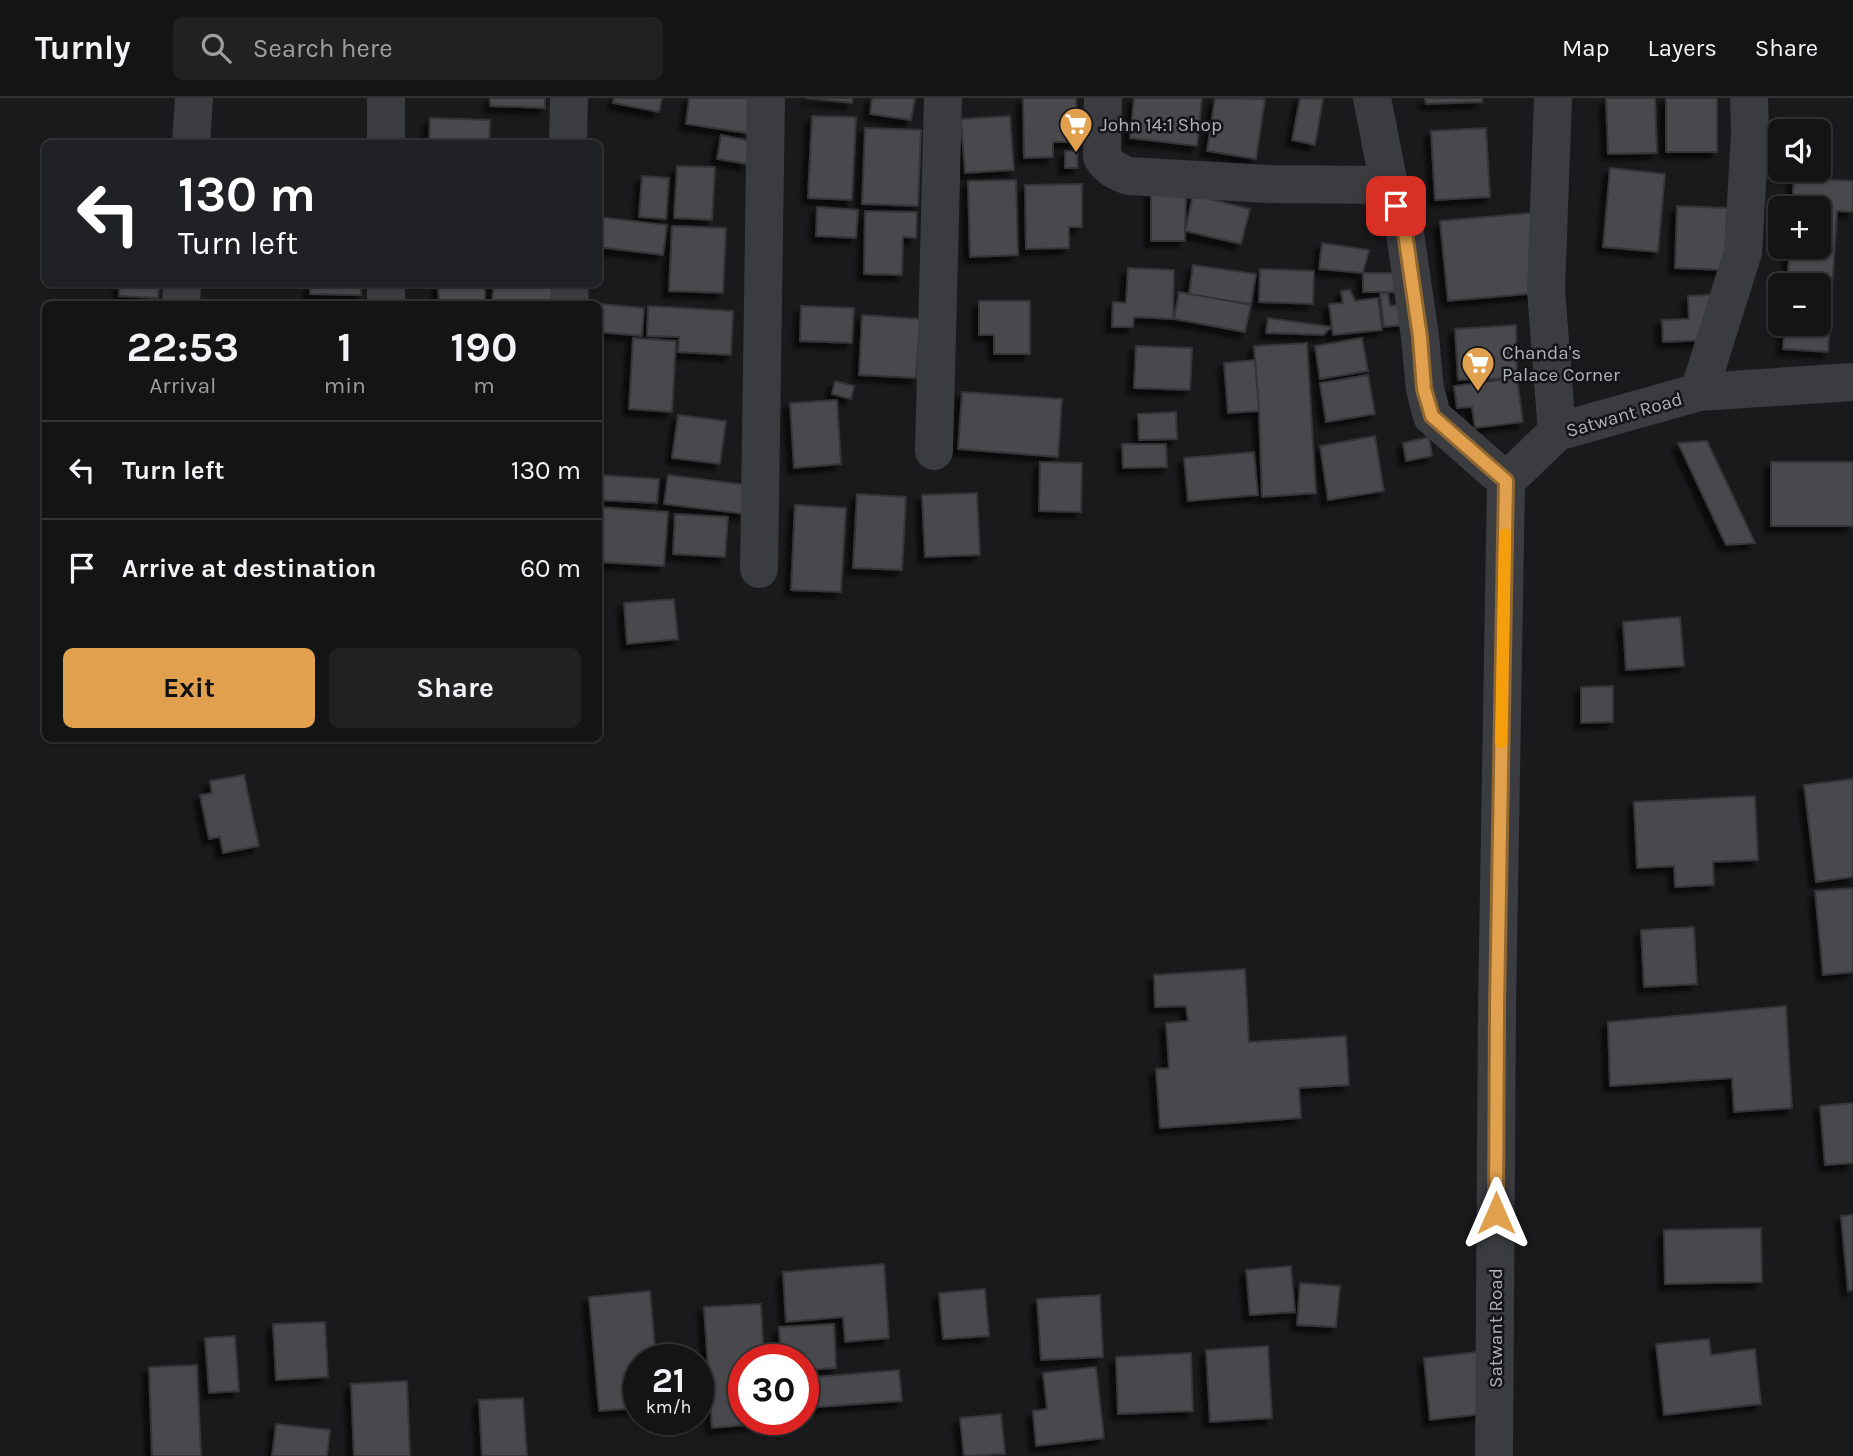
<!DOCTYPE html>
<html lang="en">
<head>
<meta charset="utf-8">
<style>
  :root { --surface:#141415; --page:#212122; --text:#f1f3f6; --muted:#9d9ea0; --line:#333334; --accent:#e0a04d }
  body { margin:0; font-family:Karla,sans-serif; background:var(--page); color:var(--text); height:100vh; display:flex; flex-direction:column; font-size:26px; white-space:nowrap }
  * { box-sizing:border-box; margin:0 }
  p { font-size:23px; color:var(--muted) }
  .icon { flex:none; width:38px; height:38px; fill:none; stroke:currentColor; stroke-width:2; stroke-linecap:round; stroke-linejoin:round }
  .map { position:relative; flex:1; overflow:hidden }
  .side { position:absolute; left:42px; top:203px; width:560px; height:441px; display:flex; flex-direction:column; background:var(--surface); border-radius:10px; box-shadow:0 2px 5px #0004,0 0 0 2px var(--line) }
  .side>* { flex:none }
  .banner { position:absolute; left:42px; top:42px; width:560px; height:147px; border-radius:10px; box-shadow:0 2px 5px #0004,0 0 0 2px var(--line); background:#202124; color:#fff; overflow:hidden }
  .fabs { position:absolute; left:1768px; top:21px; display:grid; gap:14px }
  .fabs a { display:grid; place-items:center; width:63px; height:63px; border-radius:10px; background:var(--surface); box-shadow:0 2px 5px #0004,0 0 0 2px var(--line); font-size:35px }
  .speed { position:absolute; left:623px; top:1246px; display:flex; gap:14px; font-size:35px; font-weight:700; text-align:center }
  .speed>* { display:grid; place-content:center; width:91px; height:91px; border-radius:50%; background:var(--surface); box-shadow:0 2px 5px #0004,0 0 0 2px var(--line); line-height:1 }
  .speed small { font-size:18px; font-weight:400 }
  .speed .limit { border:10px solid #d22; background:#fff; color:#111 }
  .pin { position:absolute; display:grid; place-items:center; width:60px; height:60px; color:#fff; margin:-30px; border-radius:14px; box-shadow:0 4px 10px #0006 }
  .me { position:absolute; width:77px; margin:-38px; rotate:0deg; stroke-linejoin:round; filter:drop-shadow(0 0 5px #0008) }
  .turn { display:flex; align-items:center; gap:24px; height:147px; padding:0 21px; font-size:32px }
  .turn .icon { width:91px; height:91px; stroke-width:2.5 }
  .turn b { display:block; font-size:49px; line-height:60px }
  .eta { display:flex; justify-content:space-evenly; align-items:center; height:119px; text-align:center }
  .eta b { font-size:42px; font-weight:700; line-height:49px }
  .action { display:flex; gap:14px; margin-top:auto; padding:14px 21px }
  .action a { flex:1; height:80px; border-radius:10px; background:var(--accent); color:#111; font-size:28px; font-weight:700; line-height:80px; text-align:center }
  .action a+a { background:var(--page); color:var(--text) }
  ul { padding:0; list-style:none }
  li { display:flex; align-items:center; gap:21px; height:98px; padding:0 21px; border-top:2px solid var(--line) }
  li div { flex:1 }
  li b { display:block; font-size:26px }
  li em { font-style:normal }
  header { display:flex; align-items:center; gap:42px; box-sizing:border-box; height:98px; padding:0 35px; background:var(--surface); border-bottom:2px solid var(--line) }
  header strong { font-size:33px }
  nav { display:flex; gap:38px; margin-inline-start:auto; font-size:24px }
  .search { width:490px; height:63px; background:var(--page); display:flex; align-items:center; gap:18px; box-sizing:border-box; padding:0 24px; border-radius:10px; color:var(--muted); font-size:26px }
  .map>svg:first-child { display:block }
  .building { fill:#494a4e; stroke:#343437; stroke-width:2; filter:url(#shadow) }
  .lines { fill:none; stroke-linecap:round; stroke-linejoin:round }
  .street { stroke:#3b3c40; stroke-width:38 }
  .route-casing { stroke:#926832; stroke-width:18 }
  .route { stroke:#e0a04d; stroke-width:12 }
  .slow { stroke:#f59e0b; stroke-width:12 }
  .labels { text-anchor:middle; stroke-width:5; stroke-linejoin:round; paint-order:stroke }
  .poi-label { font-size:19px; fill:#aeb3ba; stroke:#151517; text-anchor:start }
  .street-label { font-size:19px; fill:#aeb3ba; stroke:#151517 }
</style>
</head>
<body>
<header>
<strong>Turnly</strong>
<div class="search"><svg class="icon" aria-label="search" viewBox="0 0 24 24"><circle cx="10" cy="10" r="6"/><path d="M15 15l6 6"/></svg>Search here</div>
<nav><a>Map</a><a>Layers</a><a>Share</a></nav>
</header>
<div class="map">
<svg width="1853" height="1358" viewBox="0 0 1853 1358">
  <defs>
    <filter id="shadow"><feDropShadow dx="-6" dy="6" stdDeviation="2" flood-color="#0009"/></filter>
  </defs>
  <rect width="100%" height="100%" fill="#1a1a1c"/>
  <g class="building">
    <polygon points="490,0 545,0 545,10 490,8"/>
    <polygon points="614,0 662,0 659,14 613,5"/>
    <polygon points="689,0 751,0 747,35 686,26"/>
    <polygon points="806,0 852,0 852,5"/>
    <polygon points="872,0 915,0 911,22 870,16"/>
    <polygon points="1023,0 1076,0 1077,44 1053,44 1053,59 1024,60"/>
    <polygon points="1134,0 1202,0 1197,48 1130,40"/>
    <polygon points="1215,0 1265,1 1256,61 1207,53"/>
    <polygon points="1300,0 1323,1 1315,47 1292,42"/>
    <polygon points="1425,0 1482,0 1482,4 1426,6"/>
    <polygon points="1606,0 1655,0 1657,55 1608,56"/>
    <rect x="1666" y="0" width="51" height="54"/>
    <polygon points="812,18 856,19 852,102 808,100"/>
    <polygon points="1010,18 1014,72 965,75 961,21"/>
    <polygon points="430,20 490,22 489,46 429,46"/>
    <polygon points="865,30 921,32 918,108 862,106"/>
    <polygon points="1486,30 1490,99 1435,102 1431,33"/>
    <polygon points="721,37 751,43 747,66 717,61"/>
    <polygon points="1065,53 1077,53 1078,70 1065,70"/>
    <polygon points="677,68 715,69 712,122 674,120"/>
    <polygon points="1610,70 1665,76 1658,154 1603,149"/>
    <polygon points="642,78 669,80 666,121 639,119"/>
    <polygon points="1794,80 1853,83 1853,114 1837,113 1828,254 1783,251 1785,226 1818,226 1818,187 1787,187 1790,149 1818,149 1818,110 1792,110"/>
    <polygon points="1016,82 1018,157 970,159 968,83"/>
    <polygon points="1082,86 1082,129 1069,129 1069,150 1026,151 1025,87"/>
    <polygon points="1151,93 1186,93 1185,143 1151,143"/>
    <polygon points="1193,97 1250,111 1241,146 1185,133"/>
    <polygon points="1677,108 1727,110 1725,172 1675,170"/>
    <polygon points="817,109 858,112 856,140 816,138"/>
    <polygon points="865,113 917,114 916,140 903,139 902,177 864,176"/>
    <polygon points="1531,115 1538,195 1448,203 1440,123"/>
    <polygon points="599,119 667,127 663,157 598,149"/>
    <polygon points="672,128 726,130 723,195 669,193"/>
    <polygon points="1322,145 1369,152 1363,175 1319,171"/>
    <polygon points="1193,167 1256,176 1251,206 1189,197"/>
    <polygon points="1128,170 1174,172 1173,221 1134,219 1133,229 1112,229 1113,204 1126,205"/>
    <polygon points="1260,171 1314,173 1313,206 1259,204"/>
    <rect x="1363" y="175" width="34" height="19"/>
    <polygon points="120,186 159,186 158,200 119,198"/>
    <polygon points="310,186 361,186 361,197 310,196"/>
    <polygon points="438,186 485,186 485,206 439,206"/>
    <polygon points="494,186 556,186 554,206 533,206 492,202"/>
    <polygon points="1350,192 1355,203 1378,200 1382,232 1333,237 1329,206 1343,205 1341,193"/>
    <polygon points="1179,194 1251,207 1245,234 1174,221"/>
    <polygon points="1388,195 1390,208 1408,206 1410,226 1384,229 1380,196"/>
    <polygon points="1725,196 1726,241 1663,244 1662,222 1689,221 1688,198"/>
    <polygon points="979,203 1030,203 1030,256 994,256 994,237 979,237"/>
    <polygon points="118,204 158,206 117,206"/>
    <polygon points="601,206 644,210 642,238 598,234"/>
    <polygon points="648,208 733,213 731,257 678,254 679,239 647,238"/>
    <polygon points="801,208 854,210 852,245 800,243"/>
    <polygon points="862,217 920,221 916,280 859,277"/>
    <polygon points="1268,220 1332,229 1323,237 1266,235"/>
    <polygon points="1516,227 1517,280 1458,282 1455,231"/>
    <polygon points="633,240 676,243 672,314 629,311"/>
    <polygon points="1362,240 1368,273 1320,281 1315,248"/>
    <polygon points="1307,245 1316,395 1262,399 1259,313 1254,248"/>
    <polygon points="1136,248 1192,250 1190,292 1134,290"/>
    <polygon points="1255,262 1259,313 1228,315 1224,265"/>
    <polygon points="1368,277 1375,316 1326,324 1320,285"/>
    <polygon points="1517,280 1523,324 1475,330 1472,309 1457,310 1454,288"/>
    <polygon points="835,283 854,288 851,301 832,296"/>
    <polygon points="962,294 1062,301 1058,359 958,351"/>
    <polygon points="837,302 841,366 794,370 790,305"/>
    <polygon points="1176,314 1177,341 1139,342 1138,316"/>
    <polygon points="678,317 726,323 720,366 672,360"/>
    <polygon points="1375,338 1384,393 1328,402 1320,348"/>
    <polygon points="1429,339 1432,358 1406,363 1403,345"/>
    <polygon points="1707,343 1755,445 1726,447 1678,345"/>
    <polygon points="1122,346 1166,346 1167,369 1123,370"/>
    <polygon points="1254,354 1258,397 1188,403 1184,360"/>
    <polygon points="1040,364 1082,365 1081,414 1039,413"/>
    <rect x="1771" y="364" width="82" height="64"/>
    <polygon points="598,377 659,381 657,405 598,402"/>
    <polygon points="668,377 748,387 745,416 664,406"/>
    <polygon points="977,395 980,457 925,459 922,397"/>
    <polygon points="857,396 906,399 902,472 853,470"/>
    <polygon points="795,407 846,410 841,494 791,492"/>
    <polygon points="598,409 668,414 664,468 598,464"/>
    <polygon points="675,416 728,419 725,459 673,456"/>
    <polygon points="674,501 678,541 627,546 624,505"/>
    <polygon points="1680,519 1684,568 1626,572 1623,524"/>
    <polygon points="1613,588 1613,624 1581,625 1581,589"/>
    <polygon points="244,677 259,748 223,755 220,739 209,741 200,697 212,695 210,683"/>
    <polygon points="1853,681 1853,779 1816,784 1804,687"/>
    <polygon points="1755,698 1758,762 1713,764 1714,787 1675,789 1674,768 1637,770 1634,704"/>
    <polygon points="1853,790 1853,874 1823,877 1815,793"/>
    <polygon points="1694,829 1697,886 1644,889 1641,832"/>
    <polygon points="1245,871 1249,944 1346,938 1349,987 1299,990 1301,1020 1160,1030 1156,971 1169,970 1166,925 1188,923 1186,908 1155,909 1154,877"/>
    <polygon points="1786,908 1792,1010 1734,1014 1732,980 1610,988 1608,924"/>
    <polygon points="1853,1005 1853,1065 1825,1067 1820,1008"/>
    <polygon points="1853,1117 1853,1192 1848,1193 1841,1118"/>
    <polygon points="1761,1130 1762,1184 1665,1186 1664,1132"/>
    <polygon points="884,1166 889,1240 845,1244 843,1219 786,1224 783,1174"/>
    <polygon points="1291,1168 1295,1214 1250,1217 1246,1172"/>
    <polygon points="1300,1185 1340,1188 1336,1229 1297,1227"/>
    <polygon points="985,1191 989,1238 943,1241 939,1195"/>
    <polygon points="650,1193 656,1262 639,1262 639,1310 599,1313 589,1199"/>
    <polygon points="1100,1197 1103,1259 1041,1262 1037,1201"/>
    <polygon points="761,1206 764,1262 744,1262 744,1321 768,1321 768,1325 712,1330 704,1209"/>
    <polygon points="325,1224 328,1279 276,1282 273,1226"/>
    <polygon points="834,1226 836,1270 803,1272 803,1262 781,1262 779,1229"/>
    <polygon points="235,1238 239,1293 209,1295 205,1240"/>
    <polygon points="1709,1241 1711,1257 1755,1251 1761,1306 1664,1317 1656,1246"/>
    <polygon points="1268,1248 1272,1320 1210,1324 1206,1252"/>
    <polygon points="1477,1254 1482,1316 1430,1322 1424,1260"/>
    <polygon points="1191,1255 1193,1313 1118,1316 1116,1259"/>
    <polygon points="197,1267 201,1358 152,1358 149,1269"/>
    <polygon points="1096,1269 1104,1340 1036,1348 1033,1313 1047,1311 1043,1275"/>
    <polygon points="899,1272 902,1303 817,1309 815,1279"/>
    <polygon points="407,1283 410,1358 354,1358 351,1286"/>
    <polygon points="523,1300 527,1358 482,1358 479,1302"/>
    <polygon points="1001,1316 1005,1356 964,1358 960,1320"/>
    <polygon points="276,1326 330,1332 327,1358 272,1358"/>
  </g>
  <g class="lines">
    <g class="street">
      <path d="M 1103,0 L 1102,59 C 1109,70 1117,74 1129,78 L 1269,86 L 1389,87"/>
      <polyline points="1372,0 1389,87 1404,128 1420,239 1425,291 1432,318 1506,383"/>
      <polyline points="1553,0 1546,192 1557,334"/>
      <polyline points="191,46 194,0"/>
      <polyline points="386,46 386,0"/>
      <polyline points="568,46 569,0"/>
      <polyline points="569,186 570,206"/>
      <polyline points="181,206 182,186"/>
      <polyline points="386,206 386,186"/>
      <polyline points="1699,294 1743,154 1750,36 1749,0"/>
      <polyline points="934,353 943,0"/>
      <polyline points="759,471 766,0"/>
      <polyline points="1494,1358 1497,909 1506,383 1557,334 1699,294 1853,284"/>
    </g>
  </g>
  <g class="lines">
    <defs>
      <polyline id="route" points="1396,108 1404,128 1420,239 1424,291 1432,318 1506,383 1497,909 1496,1115"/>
    </defs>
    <use href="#route" class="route-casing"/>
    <use href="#route" class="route"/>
    <polyline class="slow" points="1501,644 1505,436"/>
  </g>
  <defs>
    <symbol id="supermarket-pin" viewBox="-11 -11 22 30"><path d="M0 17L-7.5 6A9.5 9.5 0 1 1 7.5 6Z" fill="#e0a04d" stroke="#151517"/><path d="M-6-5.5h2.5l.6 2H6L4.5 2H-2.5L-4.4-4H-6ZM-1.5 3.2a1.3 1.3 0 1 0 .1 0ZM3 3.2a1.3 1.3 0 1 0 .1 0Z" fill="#fff"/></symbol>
  </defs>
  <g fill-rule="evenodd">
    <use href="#supermarket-pin" x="1057" y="7" width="38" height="52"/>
    <use href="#supermarket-pin" x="1459" y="246" width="38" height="52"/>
  </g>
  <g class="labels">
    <g class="poi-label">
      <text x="1100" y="33">John 14:1 Shop</text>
      <text x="1502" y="261">Chanda's<tspan x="1502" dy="22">Palace Corner</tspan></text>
    </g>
    <g class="street-label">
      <text transform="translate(1624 316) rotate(-16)" y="7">Satwant Road</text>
      <text transform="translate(1495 1230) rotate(-90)" y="7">Satwant Road</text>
    </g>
  </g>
</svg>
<div class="fabs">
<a><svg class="icon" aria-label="sound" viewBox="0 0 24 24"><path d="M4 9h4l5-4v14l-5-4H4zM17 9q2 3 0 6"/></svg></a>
<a>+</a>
<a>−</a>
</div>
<div class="speed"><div>21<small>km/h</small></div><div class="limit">30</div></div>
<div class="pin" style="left:1396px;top:108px;background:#d93025"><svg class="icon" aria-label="arrive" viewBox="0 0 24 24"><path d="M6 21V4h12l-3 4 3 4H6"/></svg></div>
<svg class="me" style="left:1496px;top:1115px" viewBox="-20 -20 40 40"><path d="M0-17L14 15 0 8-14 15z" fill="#e0a04d" stroke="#fff" stroke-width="4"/></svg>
<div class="banner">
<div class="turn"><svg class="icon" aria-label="left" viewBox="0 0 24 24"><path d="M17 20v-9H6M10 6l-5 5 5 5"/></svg><div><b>130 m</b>Turn left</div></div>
</div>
<section class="side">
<div class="eta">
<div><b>22:53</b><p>Arrival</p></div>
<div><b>1</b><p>min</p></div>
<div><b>190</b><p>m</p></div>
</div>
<ul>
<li><svg class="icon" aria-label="left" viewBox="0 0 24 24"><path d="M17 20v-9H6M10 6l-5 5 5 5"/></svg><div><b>Turn left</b></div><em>130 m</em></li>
<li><svg class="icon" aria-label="arrive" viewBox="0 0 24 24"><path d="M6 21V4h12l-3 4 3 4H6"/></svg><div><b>Arrive at destination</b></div><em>60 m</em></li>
</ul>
<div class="action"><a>Exit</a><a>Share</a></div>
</section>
</div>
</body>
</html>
